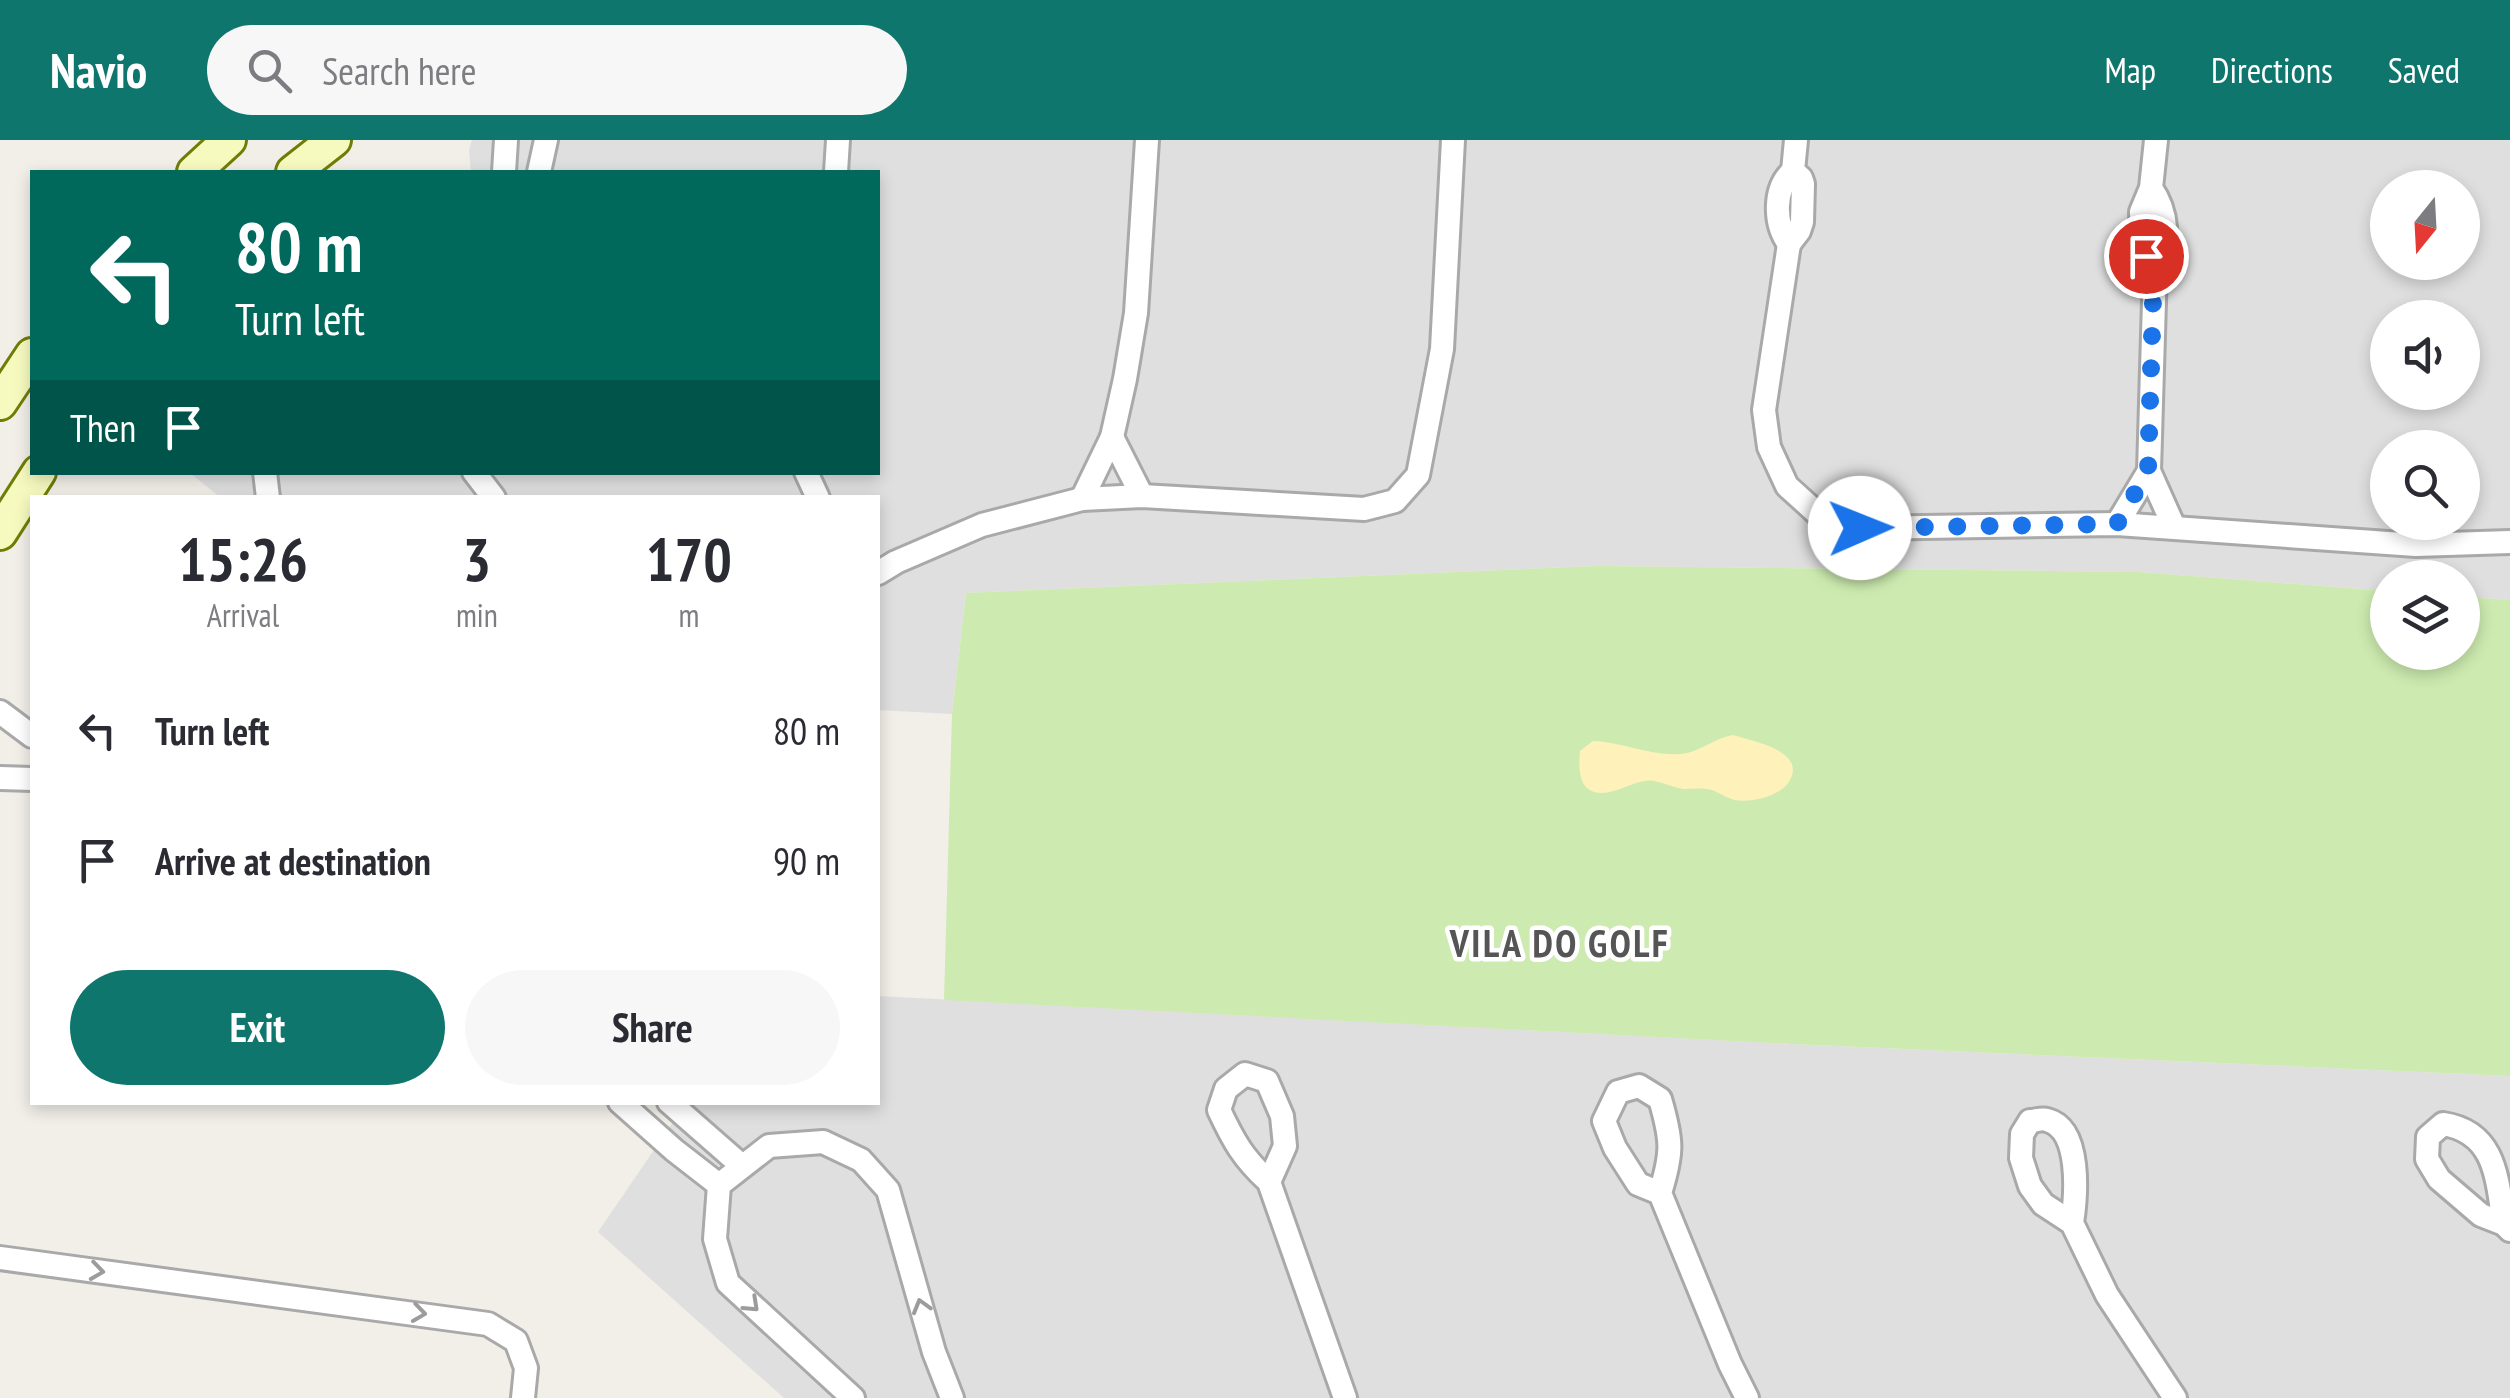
<!DOCTYPE html>
<html lang="en">
<head>
<meta charset="utf-8">
<style>
  :root { --surface:#fff; --page:#f7f7f7; --text:#2b2b33; --muted:#7c7c81; --accent:#0f766e }
  body { margin:0; font-family:"PT Sans Narrow",sans-serif; background:var(--page); color:var(--text); height:100vh; display:flex; flex-direction:column; font-size:38px; white-space:nowrap }
  * { box-sizing:border-box; margin:0 }
  p { font-size:32px; color:var(--muted) }
  .icon { flex:none; width:55px; height:55px; fill:none; stroke:currentColor; stroke-width:2; stroke-linecap:round; stroke-linejoin:round }
  .map { position:relative; flex:1; overflow:hidden }
  .drawer { position:absolute; left:30px; top:355px; width:850px; height:610px; display:flex; flex-direction:column; background:var(--surface); border-radius:0px; box-shadow:0 5px 15px #0003 }
  .drawer>* { flex:none }
  .banner { position:absolute; left:30px; top:30px; width:850px; height:305px; border-radius:0px; box-shadow:0 5px 15px #0003; background:#00695c; color:#fff; overflow:hidden }
  .needle { width:65px; rotate:198deg }
  .tools { position:absolute; left:2370px; top:30px; display:grid; gap:20px }
  .tools a { display:grid; place-items:center; width:110px; height:110px; border-radius:50%; background:var(--surface); box-shadow:0 5px 15px #0003; font-size:50px }
  .pin { position:absolute; display:grid; place-items:center; width:85px; height:85px; color:#fff; margin:-42px; border:5px solid #fff; border-radius:50%; box-shadow:0 2px 10px #0007 }
  .me { position:absolute; width:110px; margin:-55px; rotate:89deg; stroke-linejoin:round; filter:drop-shadow(0 0 8px #0008) }
  .turn { display:flex; align-items:center; gap:35px; height:210px; padding:0 40px; font-size:45px }
  .turn .icon { width:130px; height:130px; stroke-width:2.5 }
  .turn b { display:block; font-size:70px; line-height:85px }
  .then { display:flex; align-items:center; height:95px; padding:0 40px; background:#0003; gap:20px; font-size:38px }
  .eta { display:flex; justify-content:space-evenly; align-items:center; height:170px; text-align:center }
  .eta b { font-size:60px; font-weight:700; line-height:70px }
  .cta { display:flex; gap:20px; margin-top:auto; padding:20px 40px }
  .cta a { flex:1; height:115px; border-radius:60px; background:var(--accent); color:#fff; font-size:40px; font-weight:700; line-height:115px; text-align:center }
  .cta a+a { background:var(--page); color:var(--text) }
  ul { padding:0; list-style:none }
  li { display:flex; align-items:center; gap:30px; height:130px; padding:0 40px }
  li div { flex:1 }
  li b { display:block; font-size:38px }
  li em { font-style:normal }
  header { display:flex; align-items:center; gap:60px; box-sizing:border-box; height:140px; padding:0 50px; background:var(--accent); color:#fff }
  header strong { font-size:48px }
  nav { display:flex; gap:55px; margin-inline-start:auto; font-size:35px }
  .search { width:700px; height:90px; background:var(--page); display:flex; align-items:center; gap:25px; box-sizing:border-box; padding:0 35px; border-radius:55px; color:var(--muted); font-size:38px }
  .map>svg:first-child { display:block }
  .residential { fill:#e0dfdf; fill-rule:evenodd }
  .grass { fill:#cdebb0 }
  .sand { fill:#fff1ba }
  .lines { fill:none; stroke-linecap:round; stroke-linejoin:round }
  .minor-casing { stroke:#a9a9a9; stroke-width:28 }
  .secondary-casing { stroke:#707d05; stroke-width:38 }
  .minor { stroke:#fff; stroke-width:22 }
  .secondary { stroke:#f7fabf; stroke-width:32 }
  .oneway { stroke:#9c9c9c }
  .route { stroke:#1a73e8; stroke-width:18; stroke-dasharray:0 32.4 }
  .labels { text-anchor:middle; stroke-width:9; stroke-linejoin:round; paint-order:stroke }
  .district-label { font-size:38px; font-weight:bold; letter-spacing:2.5px; fill:#555; stroke:#fff }
</style>
</head>
<body>
<header>
<strong>Navio</strong>
<div class="search"><svg class="icon" aria-label="search" viewBox="0 0 24 24"><circle cx="10" cy="10" r="6"/><path d="M15 15l6 6"/></svg>Search here</div>
<nav><a>Map</a><a>Directions</a><a>Saved</a></nav>
</header>
<div class="map">
<svg width="2510" height="1258" viewBox="0 0 2510 1258">
  <rect width="100%" height="100%" fill="#f2efe9"/>
  <g class="residential">
    <path d="M 472,0 L 2510,0 L 2510,460 L 2463,457 L 2462,438 L 2388,438 L 2387,451 L 2139,432 L 1597,426 L 966,453 L 952,574 L 878,570 L 878,358 L 221,358 L 190,333 L 878,332 L 878,32 L 471,32 L 469,10 ZM 2388,48 L 2462,48 L 2462,122 L 2388,122 ZM 2388,178 L 2462,178 L 2462,252 L 2388,252 ZM 2388,308 L 2462,308 L 2462,382 L 2388,382 Z"/>
    <polygon points="878,856 1792,904 2510,936 2510,1258 784,1258 598,1092 686,963 878,962"/>
  </g>
  <polygon class="grass" points="1597,426 2139,432 2387,451 2388,512 2462,512 2463,457 2510,460 2510,936 1792,904 944,860 952,574 966,453"/>
  <path class="sand" d="M 1733,595 C 1751,601 1806,610 1790,640 C 1782,656 1752,663 1735,660 C 1725,658 1717,650 1707,649 C 1699,648 1691,649 1683,649 C 1673,647 1664,643 1654,641 C 1634,637 1606,664 1587,648 C 1578,640 1579,622 1580,611 L 1593,601 C 1623,602 1649,616 1680,614 C 1699,613 1714,598 1733,595 Z"/>
  <g class="lines">
    <defs>
      <g id="minor">
        <path d="M 1793,31 L 1801,38 L 1803,44 L 1802,82 L 1799,91 L 1789,104 C 1774,84 1773,48 1793,31 L 1796,0"/>
        <polyline points="504,32 506,0"/>
        <polyline points="539,32 546,0"/>
        <polyline points="836,32 838,0"/>
        <path d="M 2151,48 C 2167,71 2171,103 2155,127 L 2142,106 L 2141,72 L 2151,48 L 2156,0"/>
        <polyline points="1789,104 1764,270 1769,307 1787,346 1819,375 1860,388 2117,384 2416,405 2510,402"/>
        <polyline points="1112,297 1142,356"/>
        <polyline points="2149,331 2174,387"/>
        <polyline points="265,332 268,358"/>
        <polyline points="474,332 494,358"/>
        <polyline points="806,332 818,358"/>
        <polyline points="1082,359 1112,297 1125,239 1136,173 1147,0"/>
        <polyline points="2117,384 2149,331 2155,127"/>
        <polyline points="878,433 896,422 982,385 1082,359 1142,356 1364,369 1395,361 1418,335 1442,209 1453,0"/>
        <polyline points="0,572 32,596"/>
        <polyline points="0,638 32,639"/>
        <polyline points="620,962 674,1010 719,1045"/>
        <polyline points="669,962 742,1026"/>
        <path d="M 1269,1042 L 1285,1006 L 1282,976 L 1267,941 L 1245,934 L 1226,949 L 1219,970 C 1234,1002 1243,1018 1269,1042 L 1345,1258"/>
        <path d="M 1660,1053 L 1638,1044 L 1615,1008 L 1604,981 L 1618,952 L 1639,946 L 1660,959 C 1672,1000 1673,1012 1660,1053 L 1730,1224 L 1747,1258"/>
        <path d="M 2072,1083 C 2076,1057 2082,989 2047,980 C 2041,978 2036,981 2030,981 L 2022,994 L 2021,1018 L 2030,1046 L 2043,1064 L 2072,1083 L 2107,1155 L 2175,1258"/>
        <path d="M 2504,1084 C 2497,1039 2496,992 2443,984 L 2428,997 L 2427,1019 L 2439,1039 L 2481,1075 L 2504,1084 L 2510,1090"/>
        <polyline points="0,1118 488,1184 516,1201 526,1228 523,1258"/>
        <polyline points="853,1258 728,1143 715,1099 719,1045 769,1006 823,1002 861,1020 888,1050 934,1212 952,1258"/>
      </g>
      <g id="secondary">
        <polyline points="194,32 229,0"/>
        <polyline points="293,32 334,0"/>
        <polyline points="0,263 32,215"/>
        <polyline points="0,393 39,332"/>
      </g>
    </defs>
    <use href="#minor" class="minor-casing"/>
    <use href="#secondary" class="secondary-casing"/>
    <use href="#minor" class="minor"/>
    <use href="#secondary" class="secondary"/>
  </g>
  <defs><path id="oneway-chevron" d="M-2-3.5L2.5 0L-2 3.5" fill="none" stroke-width="1.6" stroke-linecap="round" stroke-linejoin="round" transform="scale(2.5)"/></defs>
  <g class="oneway">
    <use href="#oneway-chevron" transform="translate(97 1131) rotate(8)"/>
    <use href="#oneway-chevron" transform="translate(752 1165) rotate(43)"/>
    <use href="#oneway-chevron" transform="translate(921 1166) rotate(-106)"/>
    <use href="#oneway-chevron" transform="translate(419 1173) rotate(8)"/>
  </g>
  <g class="lines">
    <polyline class="route" points="1860,388 2117,384 2148,331 2154,127 2146,116"/>
  </g>
  <g class="labels">
    <g class="district-label">
      <text x="1560" y="817">VILA DO GOLF</text>
    </g>
  </g>
</svg>
<div class="tools">
<a><svg class="needle" viewBox="-14 -14 28 28"><path d="M0-13l5 13h-10z" fill="#e53935"/><path d="M0 13l5-13h-10z" fill="#7c7c81"/></svg></a>
<a><svg class="icon" aria-label="sound" viewBox="0 0 24 24"><path d="M4 9h4l5-4v14l-5-4H4zM17 9q2 3 0 6"/></svg></a>
<a><svg class="icon" aria-label="search" viewBox="0 0 24 24"><circle cx="10" cy="10" r="6"/><path d="M15 15l6 6"/></svg></a>
<a><svg class="icon" aria-label="layers" viewBox="0 0 24 24"><path d="M12 4l9 5-9 5-9-5zM3 14l9 5 9-5"/></svg></a>
</div>
<div class="pin" style="left:2146px;top:116px;background:#d93025"><svg class="icon" aria-label="arrive" viewBox="0 0 24 24"><path d="M6 21V4h12l-3 4 3 4H6"/></svg></div>
<svg class="me" style="left:1860px;top:388px" viewBox="-20 -20 40 40"><circle r="19" fill="#fff"/><path d="M0-13L10 11 0 6-10 11z" fill="#1a73e8"/></svg>
<div class="banner">
<div class="turn"><svg class="icon" aria-label="left" viewBox="0 0 24 24"><path d="M17 20v-9H6M10 6l-5 5 5 5"/></svg><div><b>80 m</b>Turn left</div></div>
<div class="then">Then<svg class="icon" aria-label="arrive" viewBox="0 0 24 24"><path d="M6 21V4h12l-3 4 3 4H6"/></svg></div>
</div>
<section class="drawer">
<div class="eta">
<div><b>15:26</b><p>Arrival</p></div>
<div><b>3</b><p>min</p></div>
<div><b>170</b><p>m</p></div>
</div>
<ul>
<li><svg class="icon" aria-label="left" viewBox="0 0 24 24"><path d="M17 20v-9H6M10 6l-5 5 5 5"/></svg><div><b>Turn left</b></div><em>80 m</em></li>
<li><svg class="icon" aria-label="arrive" viewBox="0 0 24 24"><path d="M6 21V4h12l-3 4 3 4H6"/></svg><div><b>Arrive at destination</b></div><em>90 m</em></li>
</ul>
<div class="cta"><a>Exit</a><a>Share</a></div>
</section>
</div>
</body>
</html>
